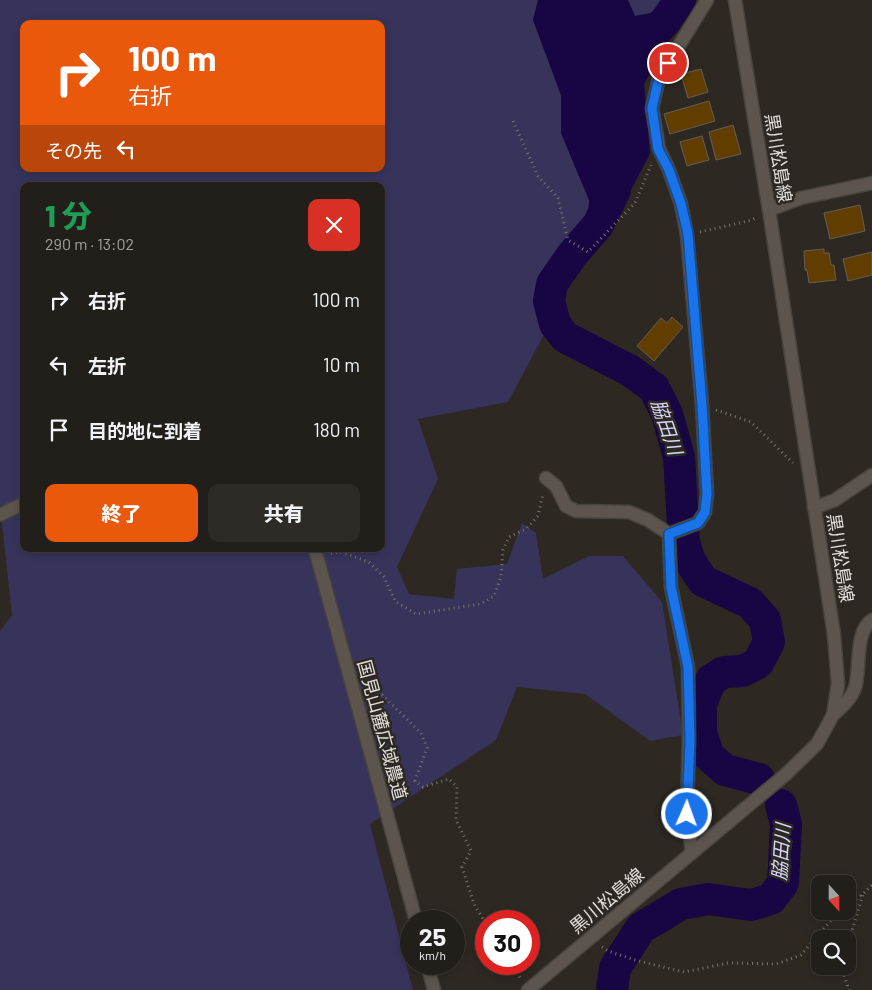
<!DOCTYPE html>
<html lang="ja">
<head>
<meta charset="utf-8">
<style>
  :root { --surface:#221e1a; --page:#2e2b27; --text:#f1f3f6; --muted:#a2a2a2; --line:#3f3c39; --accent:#ea580c }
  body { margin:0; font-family:Barlow,"Noto Sans JP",sans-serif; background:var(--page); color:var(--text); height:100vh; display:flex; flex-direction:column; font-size:19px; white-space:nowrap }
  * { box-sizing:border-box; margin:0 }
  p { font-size:16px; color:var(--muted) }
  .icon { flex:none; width:28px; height:28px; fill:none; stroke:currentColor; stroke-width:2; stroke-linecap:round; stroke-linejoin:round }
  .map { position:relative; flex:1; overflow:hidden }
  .side { position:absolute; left:20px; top:182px; width:365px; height:370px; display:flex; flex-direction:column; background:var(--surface); border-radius:10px; box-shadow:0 2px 8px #0003,0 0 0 1px var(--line) }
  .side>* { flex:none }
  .banner { position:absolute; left:20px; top:20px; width:365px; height:152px; border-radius:10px; box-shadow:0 2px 8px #0003,0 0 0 1px var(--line); background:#ea580c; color:#fff; overflow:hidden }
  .needle { width:32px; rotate:159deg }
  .controls { position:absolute; left:811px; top:875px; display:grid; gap:10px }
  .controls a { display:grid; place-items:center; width:45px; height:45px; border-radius:10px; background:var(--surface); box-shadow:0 2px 8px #0003,0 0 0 1px var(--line); font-size:25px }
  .speed { position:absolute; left:400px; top:910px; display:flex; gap:10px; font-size:25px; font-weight:700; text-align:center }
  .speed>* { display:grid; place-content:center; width:65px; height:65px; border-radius:50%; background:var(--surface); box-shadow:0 2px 8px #0003,0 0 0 1px var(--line); line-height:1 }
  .speed small { font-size:12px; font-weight:400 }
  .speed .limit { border:8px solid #d22; background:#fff; color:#111 }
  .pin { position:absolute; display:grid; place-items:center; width:42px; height:42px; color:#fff; margin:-21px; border:2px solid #fff; border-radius:50%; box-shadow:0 1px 5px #0007 }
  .me { position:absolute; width:55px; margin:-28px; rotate:2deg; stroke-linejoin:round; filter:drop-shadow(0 0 4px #0008) }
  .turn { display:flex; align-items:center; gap:18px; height:105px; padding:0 25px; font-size:22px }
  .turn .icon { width:65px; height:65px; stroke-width:2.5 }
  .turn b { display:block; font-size:35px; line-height:42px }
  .then { display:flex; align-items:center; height:48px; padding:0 25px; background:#0003; gap:10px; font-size:19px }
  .round { display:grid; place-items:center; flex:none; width:52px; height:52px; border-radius:10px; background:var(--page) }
  .overview { display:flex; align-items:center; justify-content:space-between; height:85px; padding:0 25px }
  h1 { font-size:30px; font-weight:800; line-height:38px; color:#1e9e55 }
  .primary-button { display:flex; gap:10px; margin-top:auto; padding:10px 25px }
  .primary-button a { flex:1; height:58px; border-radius:10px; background:var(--accent); color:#fff; font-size:20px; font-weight:800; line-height:58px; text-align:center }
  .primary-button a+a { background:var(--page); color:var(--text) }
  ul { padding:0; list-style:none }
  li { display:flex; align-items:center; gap:15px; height:65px; padding:0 25px }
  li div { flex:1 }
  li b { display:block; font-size:19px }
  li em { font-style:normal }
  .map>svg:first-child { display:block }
  .green { fill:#37335b; fill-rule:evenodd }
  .water { fill:#170643 }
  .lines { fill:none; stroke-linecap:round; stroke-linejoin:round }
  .river { stroke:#170643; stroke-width:32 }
  .building { fill:#613e00; stroke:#645e57 }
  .minor-casing { stroke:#47433d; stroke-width:15 }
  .tertiary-casing { stroke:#47433d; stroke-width:15 }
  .secondary-casing { stroke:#47433d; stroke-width:15 }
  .path { stroke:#78746e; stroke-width:3; stroke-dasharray:1 4; stroke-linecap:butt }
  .minor { stroke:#5b554e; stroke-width:12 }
  .tertiary { stroke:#5b554e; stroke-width:12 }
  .secondary { stroke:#5b554e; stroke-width:12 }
  .route-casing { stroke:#114b97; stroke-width:12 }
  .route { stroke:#1a73e8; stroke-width:9 }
  .labels { text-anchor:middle; stroke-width:5; stroke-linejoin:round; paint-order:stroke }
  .street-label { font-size:18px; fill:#e3e0dc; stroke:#2d2822 }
  .water-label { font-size:19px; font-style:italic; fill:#d6d6fd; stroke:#2d2822 }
</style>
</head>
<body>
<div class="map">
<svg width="872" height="990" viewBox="0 0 872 990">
  <rect width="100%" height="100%" fill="#2d2822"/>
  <g class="green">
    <path d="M 0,0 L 538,0 L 533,20 L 561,95 L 561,133 L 589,200 L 588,227 L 545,284 L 547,329 L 508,402 L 418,419 L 438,479 L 397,567 L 409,594 L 454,599 L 457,569 L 507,564 L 522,523 L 536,533 L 543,579 L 589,556 L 623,556 L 662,602 L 683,735 L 650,741 L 585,694 L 517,687 L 496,740 L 370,824 L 413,990 L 0,990 L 0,631 L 12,615 L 0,505 ZM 24,24 L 381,24 L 381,169 L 24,169 ZM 24,186 L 381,186 L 381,549 L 24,549 Z"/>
    <polygon points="628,0 663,0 651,13 635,16"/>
  </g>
  <polygon class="water" points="538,0 628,0 635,16 651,13 672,35 644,84 650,154 625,201 599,230 588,227 589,200 561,133 561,95 533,20"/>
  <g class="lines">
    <g class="river">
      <polyline points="633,57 667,19 680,0"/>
      <polyline points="615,190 598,225 572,255 552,284 549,301 555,324 565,337 629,370 654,388 667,414 679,457 684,542 690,561 703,581 750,603 765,620 769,642 758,663 743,671 724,672 711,680 701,703 701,733 709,756 725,770 759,779"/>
      <polyline points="612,990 615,968 641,928 681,904 708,899 751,905 771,899 783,883 786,824 781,805"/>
    </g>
  </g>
  <g class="building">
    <polygon points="701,69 708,92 688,98 681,74"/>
    <polygon points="709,101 715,121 670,134 664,114"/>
    <polygon points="733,125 741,154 716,160 709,132"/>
    <polygon points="702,136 709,160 687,166 680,142"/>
    <polygon points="860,205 865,231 830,239 824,213"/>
    <polygon points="824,249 824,253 829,253 831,265 834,265 836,280 809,283 807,270 805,270 804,251"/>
    <polygon points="872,252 872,275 848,281 843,259"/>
    <polygon points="672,317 683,327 654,361 637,346 661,318 667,323"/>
  </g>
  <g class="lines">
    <defs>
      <g id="minor">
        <polyline points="769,210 801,198 872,183"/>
        <polyline points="546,478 556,486 566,506 576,511 629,512 648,520 669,534"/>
        <polyline points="814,508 835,500 872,475"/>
        <polyline points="669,534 698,523 705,512 707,494 702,405 687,235 681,204 669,170 659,149 652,108 659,78 707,0"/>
        <polyline points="669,534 671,587 688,667 689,739 687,814 692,853"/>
        <path d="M 833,715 C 842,707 851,699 855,688 C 861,669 854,632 872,620"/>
      </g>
      <g id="tertiary">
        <polyline points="0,515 24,503"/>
        <polyline points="315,549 416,921"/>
        <polyline points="427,964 434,990"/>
      </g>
      <polyline id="secondary" points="528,990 785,775 817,744 833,715 838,684 834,635 769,210 735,0"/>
    </defs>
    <use href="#minor" class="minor-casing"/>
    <use href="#tertiary" class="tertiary-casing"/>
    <use href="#secondary" class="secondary-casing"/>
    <g class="path">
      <polyline points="513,121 538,176 558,198 568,240 588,252 635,203 651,165"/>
      <polyline points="700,232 752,220 757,217"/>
      <polyline points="716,410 751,422 793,463"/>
      <polyline points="331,553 341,552 369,562 384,577 396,602 416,614 480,604 494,596 501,577 503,550 509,537 526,529 538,516 543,494"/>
      <polyline points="368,689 382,695 421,733 427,748 415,781 423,787 449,779 457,787 456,820 471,851 462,867 474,904 486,924"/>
      <polyline points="848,905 863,894 872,885"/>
      <polyline points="848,944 863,894"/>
      <polyline points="602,947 608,951 635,960 684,972 728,963 776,964 801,955 839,911"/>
      <polyline points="511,964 521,979"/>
      <polyline points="841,966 849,990"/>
    </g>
    <use href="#minor" class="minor"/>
    <use href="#tertiary" class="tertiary"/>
    <use href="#secondary" class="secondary"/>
  </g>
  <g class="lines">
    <defs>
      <polyline id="route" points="668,63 659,78 652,108 658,149 669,170 681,204 688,234 702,405 707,494 705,512 698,523 669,534 671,587 688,667 690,740 687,814"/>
    </defs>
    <use href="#route" class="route-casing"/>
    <use href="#route" class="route"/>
  </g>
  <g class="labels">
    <g class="street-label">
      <text transform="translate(778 158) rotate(81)" y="6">黒川松島線</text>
      <text transform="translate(840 558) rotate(81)" y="6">黒川松島線</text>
      <text transform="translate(382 730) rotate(75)" y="6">国見山麓広域農道</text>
      <text transform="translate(607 901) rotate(-40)" y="6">黒川松島線</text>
    </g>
    <g class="water-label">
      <text transform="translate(667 427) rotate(71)" y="7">脇田川</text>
      <text transform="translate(781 852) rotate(-86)" y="7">脇田川</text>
    </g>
  </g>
</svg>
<div class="controls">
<a><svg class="needle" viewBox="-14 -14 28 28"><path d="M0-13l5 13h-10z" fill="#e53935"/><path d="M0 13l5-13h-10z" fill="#a2a2a2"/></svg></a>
<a><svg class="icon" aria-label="search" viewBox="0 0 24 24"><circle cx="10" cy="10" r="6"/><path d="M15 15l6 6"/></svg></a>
</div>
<div class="speed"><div>25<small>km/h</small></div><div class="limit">30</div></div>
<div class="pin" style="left:668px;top:63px;background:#d93025"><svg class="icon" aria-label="arrive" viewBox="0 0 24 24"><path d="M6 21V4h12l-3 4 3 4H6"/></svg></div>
<svg class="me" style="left:687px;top:814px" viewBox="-20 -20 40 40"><circle r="17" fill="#1a73e8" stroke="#fff" stroke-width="3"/><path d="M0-11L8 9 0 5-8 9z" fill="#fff"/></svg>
<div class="banner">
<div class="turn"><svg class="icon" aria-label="right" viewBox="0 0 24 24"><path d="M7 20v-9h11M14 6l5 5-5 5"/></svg><div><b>100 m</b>右折</div></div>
<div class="then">その先<svg class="icon" aria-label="left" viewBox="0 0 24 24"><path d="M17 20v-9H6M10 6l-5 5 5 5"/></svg></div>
</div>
<section class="side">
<div class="overview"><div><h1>1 分</h1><p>290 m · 13:02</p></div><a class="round" style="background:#d93025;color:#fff"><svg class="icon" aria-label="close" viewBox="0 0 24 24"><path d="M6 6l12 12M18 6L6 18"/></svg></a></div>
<ul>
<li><svg class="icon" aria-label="right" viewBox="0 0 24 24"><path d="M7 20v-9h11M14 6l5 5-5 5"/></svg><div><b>右折</b></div><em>100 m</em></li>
<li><svg class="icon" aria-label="left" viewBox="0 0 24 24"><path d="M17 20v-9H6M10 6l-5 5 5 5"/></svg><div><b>左折</b></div><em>10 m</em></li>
<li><svg class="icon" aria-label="arrive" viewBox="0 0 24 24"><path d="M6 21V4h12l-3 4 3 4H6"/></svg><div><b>目的地に到着</b></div><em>180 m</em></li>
</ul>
<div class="primary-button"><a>終了</a><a>共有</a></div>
</section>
</div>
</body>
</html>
